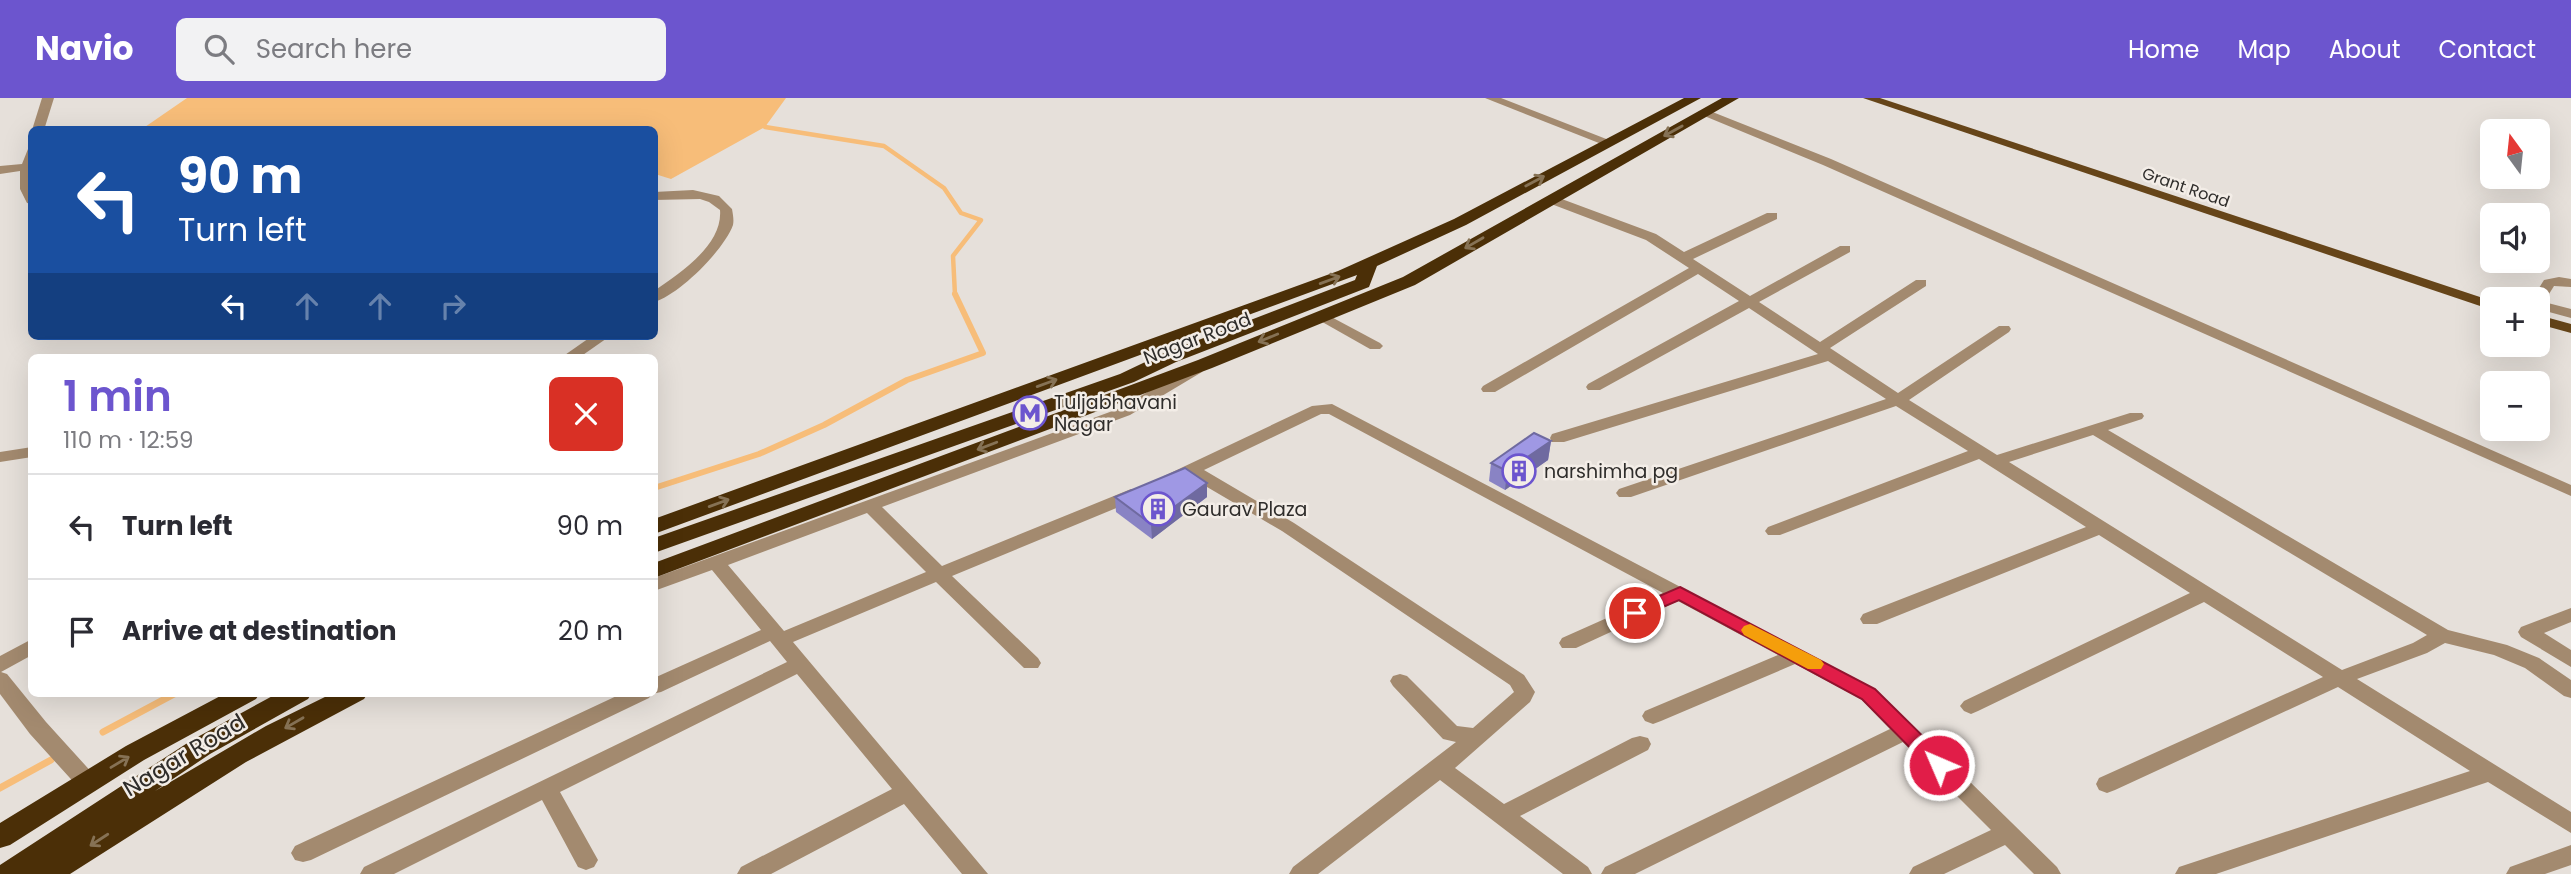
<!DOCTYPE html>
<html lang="en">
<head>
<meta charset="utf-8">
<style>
  :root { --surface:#fff; --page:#f2f2f3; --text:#2b2b33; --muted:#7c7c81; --line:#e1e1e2; --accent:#6c55ce }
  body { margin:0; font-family:Poppins,sans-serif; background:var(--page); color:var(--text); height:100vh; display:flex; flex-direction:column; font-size:26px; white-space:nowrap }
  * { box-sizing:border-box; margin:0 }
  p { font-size:23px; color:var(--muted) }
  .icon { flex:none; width:38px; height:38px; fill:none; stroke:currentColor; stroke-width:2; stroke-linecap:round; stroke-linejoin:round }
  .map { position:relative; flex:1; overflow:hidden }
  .panel { position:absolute; left:28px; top:256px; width:630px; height:343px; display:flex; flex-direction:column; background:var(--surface); border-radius:10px; box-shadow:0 7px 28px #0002 }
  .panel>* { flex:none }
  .top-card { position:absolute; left:28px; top:28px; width:630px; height:214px; border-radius:10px; box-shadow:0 7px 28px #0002; background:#1a4fa0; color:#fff; overflow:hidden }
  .needle { width:46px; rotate:345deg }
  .controls { position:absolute; left:2480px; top:21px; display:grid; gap:14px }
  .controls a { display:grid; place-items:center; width:70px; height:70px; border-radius:10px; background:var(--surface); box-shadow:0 7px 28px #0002; font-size:35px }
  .pin { position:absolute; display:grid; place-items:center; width:60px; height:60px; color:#fff; margin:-30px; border:4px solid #fff; border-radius:50%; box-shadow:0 2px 7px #0007 }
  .me { position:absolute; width:77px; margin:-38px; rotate:315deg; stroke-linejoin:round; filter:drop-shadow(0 0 5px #0008) }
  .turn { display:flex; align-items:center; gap:24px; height:147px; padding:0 35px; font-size:32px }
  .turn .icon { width:91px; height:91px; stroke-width:2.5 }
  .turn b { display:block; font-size:49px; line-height:60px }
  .lanes { display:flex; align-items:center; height:66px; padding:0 35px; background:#0003; justify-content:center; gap:35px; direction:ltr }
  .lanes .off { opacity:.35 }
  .round { display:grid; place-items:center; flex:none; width:74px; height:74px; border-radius:10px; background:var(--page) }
  .head { display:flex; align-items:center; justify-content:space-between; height:119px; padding:0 35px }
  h1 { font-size:42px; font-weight:600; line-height:52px; color:var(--accent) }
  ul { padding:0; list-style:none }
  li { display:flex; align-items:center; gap:21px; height:105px; padding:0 35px; border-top:2px solid var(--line) }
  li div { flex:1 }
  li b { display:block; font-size:26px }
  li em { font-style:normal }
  header { display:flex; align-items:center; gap:42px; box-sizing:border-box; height:98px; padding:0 35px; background:var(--accent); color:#fff }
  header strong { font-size:33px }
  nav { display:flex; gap:38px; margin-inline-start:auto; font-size:24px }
  .search { width:490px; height:63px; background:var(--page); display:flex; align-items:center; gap:18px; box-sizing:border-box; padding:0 24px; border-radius:10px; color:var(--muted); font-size:26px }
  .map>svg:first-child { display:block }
  .water { fill:#f7bd79 }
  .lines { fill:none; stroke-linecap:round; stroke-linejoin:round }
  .stream-far2 { stroke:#f7bd79; stroke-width:4.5 }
  .stream-far1 { stroke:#f7bd79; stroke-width:6 }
  .stream { stroke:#f7bd79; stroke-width:7 }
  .minor { fill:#a38a6f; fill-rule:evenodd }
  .major { fill:#664519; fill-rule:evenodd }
  .highway { fill:#4b2f07; fill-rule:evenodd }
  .wall { fill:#8983c4 }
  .shaded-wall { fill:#6f6aa0 }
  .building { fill:#9f98e4; stroke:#6f6aa0; stroke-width:2 }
  .oneway { stroke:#867255 }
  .route { fill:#e11d48; stroke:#92132f; stroke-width:2 }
  .slow { fill:#f59e0b }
  .labels { text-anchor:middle; stroke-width:5; stroke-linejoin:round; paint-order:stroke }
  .far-street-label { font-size:16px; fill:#2f2d2b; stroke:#f3ede7 }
  .street-label { font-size:19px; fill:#2f2d2b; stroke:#f3ede7 }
  .poi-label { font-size:19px; fill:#2f2d2b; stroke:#f3ede7; text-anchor:start }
  .near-street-label { font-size:23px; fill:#2f2d2b; stroke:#f3ede7 }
</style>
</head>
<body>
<header>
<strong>Navio</strong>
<div class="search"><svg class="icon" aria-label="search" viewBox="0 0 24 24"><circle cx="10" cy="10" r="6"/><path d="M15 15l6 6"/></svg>Search here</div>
<nav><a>Home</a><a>Map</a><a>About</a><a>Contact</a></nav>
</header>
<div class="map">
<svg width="2571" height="776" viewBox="0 0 2571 776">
  <rect width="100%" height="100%" fill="#e6e0da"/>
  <polygon class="water" points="187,0 786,0 765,29 671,81 655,76 654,32 142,31"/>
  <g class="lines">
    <polyline class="stream-far2" points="765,29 884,48 944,90 961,115 981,122 953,158 955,197"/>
    <polyline class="stream-far1" points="654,390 759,356 824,327 907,282 983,255 955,196"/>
    <g class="stream">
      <polyline points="103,634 176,595"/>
      <polyline points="0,690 51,662"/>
    </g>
    <g class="minor">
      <polygon points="42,0 54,0 44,32 32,32"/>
      <polygon points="1485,0 1501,0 1614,44 1604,47"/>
      <polygon points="1702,13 1710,13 1831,61 2571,387 2571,398 1823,67 1702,17"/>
      <polygon points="28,51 32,51 32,106 27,105 20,91 20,73 0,76 0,68 22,66"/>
      <path d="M 693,92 L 719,98 L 732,111 C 733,117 734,122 733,127 C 724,152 679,197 654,204 L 654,193 C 680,175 723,147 720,112 L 709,104 L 700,101 L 654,102 L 654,94 Z"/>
      <path d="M 1551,97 L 1656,136 L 1684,154 L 1767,115 L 1777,115 L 1777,121 L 1693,161 L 1750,198 L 1840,148 L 1850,148 L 1850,154 L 1759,204 L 1820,244 L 1916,182 L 1926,182 L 1926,188 L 1830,250 L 1898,295 L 1999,228 L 2009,228 L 2011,231 L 2009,234 L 1909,302 L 1997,357 L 2130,315 L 2142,315 L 2144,318 L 2142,321 L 2108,332 L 2448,532 L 2507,547 L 2539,560 L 2571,582 L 2571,600 L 2564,598 L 2525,570 L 2494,557 L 2445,545 L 2427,555 L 2357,581 L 2571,714 L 2571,735 L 2488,684 L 2216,776 L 2175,776 L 2179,769 L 2470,673 L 2338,589 L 2115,692 L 2107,695 L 2099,692 L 2096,686 L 2099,680 L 2323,579 L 2204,504 L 1978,613 L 1971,616 L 1964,613 L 1960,608 L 1964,603 L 2190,495 L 2099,437 L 1877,526 L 1863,526 L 1860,521 L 1863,516 L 2086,429 L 1979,361 L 1780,437 L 1768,437 L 1765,433 L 1768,429 L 1968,353 L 1896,308 L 1631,399 L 1619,399 L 1616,395 L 1619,391 L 1886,301 L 1828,263 L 1564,344 L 1552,344 L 1550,340 L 1552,336 L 1818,256 L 1749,210 L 1600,292 L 1588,292 L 1586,289 L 1588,286 L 1739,203 L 1698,176 L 1495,294 L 1483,294 L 1481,291 L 1483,288 L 1689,170 L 1646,142 L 1546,104 L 1545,101 ZM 2093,337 L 2427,537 L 2413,545 L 2342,572 L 2009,364 Z"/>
      <polygon points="2559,179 2571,181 2571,189 2554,188 2544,204 2571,211 2571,220 2538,211 2538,201 2532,201 2544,182"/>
      <polygon points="1322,214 1380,245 1383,248 1380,251 1370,251 1317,221 1315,218"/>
      <polygon points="592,238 610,238 580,259 562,259"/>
      <path d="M 1196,266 L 1204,271 L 1202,274 L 1130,317 L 882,409 L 942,468 L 1131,391 L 1143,391 L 1146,395 L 1143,399 L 952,478 L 1038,560 L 1041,565 L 1038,570 L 1024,570 L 936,484 L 793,544 L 988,776 L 962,776 L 904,706 L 771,776 L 737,776 L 741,769 L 892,691 L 797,576 L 560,694 L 598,762 L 594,769 L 586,772 L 578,769 L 542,702 L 394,776 L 360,776 L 364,769 L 787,564 L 770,543 L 661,594 L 652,596 L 649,600 L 311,762 L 303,764 L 295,762 L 291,755 L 295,748 L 623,595 L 654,595 L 654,580 L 761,532 L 712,472 L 654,493 L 654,480 L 1118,311 ZM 867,415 L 926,474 L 784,533 L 728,467 Z"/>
      <polygon points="1332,306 1875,591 2057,769 2061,776 2034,776 2005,747 1944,776 1909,776 1913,769 1991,732 1903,644 1635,776 1601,776 1605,769 1890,631 1861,601 1795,566 1661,623 1653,626 1645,623 1642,618 1645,613 1778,557 1678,503 1576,550 1562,550 1559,545 1562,540 1663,495 1329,316 1321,316 1204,372 1294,425 1524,577 1535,594 1530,604 1455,670 1504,706 1632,640 1640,638 1648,640 1651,646 1648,652 1520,718 1588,769 1592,776 1563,776 1440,682 1318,776 1289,776 1293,769 1456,644 1443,641 1393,588 1390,583 1393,578 1400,576 1407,578 1457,628 1473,630 1514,594 1510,587 1282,433 1190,379 1170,387 1161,382 1164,378 1312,308"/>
      <polygon points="32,349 32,359 0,364 0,354"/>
      <polygon points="2571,510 2571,524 2544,535 2571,552 2571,569 2521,539 2518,534 2521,529"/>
      <polygon points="32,541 32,557 1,574 7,576 46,624 95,678 98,684 95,690 87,693 79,690 30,636 0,596 0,558"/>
      <polygon points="2571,747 2571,767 2545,776 2506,776 2510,769"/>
    </g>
    <g class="major">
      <polygon points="1863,0 1880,0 2492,203 2492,212"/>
      <polygon points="2538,217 2571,226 2571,235 2538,226"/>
    </g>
    <g class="highway">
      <polygon points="1684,0 1701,0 1466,127 1377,168 1369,189 1176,264 1134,284 654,455 654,440 1120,276 1162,256 1355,182 1357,177 654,436 654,421 1338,173 1454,121"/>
      <polygon points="1722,0 1739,0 1415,187 1212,270 654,480 654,465 1198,262 1403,179"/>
      <polygon points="226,595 260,595 256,601 144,662 10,747 0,750 0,725 126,648"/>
      <polygon points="278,595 312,595 308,601 210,656 155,693 266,628 333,595 368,595 364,601 246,664 70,776 0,776 0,767 192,642"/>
    </g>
  </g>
  <g class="wall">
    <polygon points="1551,343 1548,362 1505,392 1489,383 1491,365"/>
    <polygon points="1115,399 1207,399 1152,441 1116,414"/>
  </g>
  <g class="shaded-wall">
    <polygon points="1551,343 1548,362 1505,392 1507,373"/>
    <polygon points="1207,385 1207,399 1152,441 1151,426"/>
  </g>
  <g class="building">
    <polygon points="1534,335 1551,343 1507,373 1491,365"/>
    <polygon points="1185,370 1207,385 1151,426 1115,399"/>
  </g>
  <defs><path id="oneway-shaft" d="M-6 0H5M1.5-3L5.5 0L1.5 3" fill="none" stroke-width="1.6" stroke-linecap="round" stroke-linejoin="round" transform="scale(1.75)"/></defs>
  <g class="oneway">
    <use href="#oneway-shaft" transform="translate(1673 33) rotate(151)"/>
    <use href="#oneway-shaft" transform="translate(1535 83) rotate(-28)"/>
    <use href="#oneway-shaft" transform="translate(1474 145) rotate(150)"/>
    <use href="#oneway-shaft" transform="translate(1330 182) rotate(-20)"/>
    <use href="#oneway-shaft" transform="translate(1268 240) rotate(158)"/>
    <use href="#oneway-shaft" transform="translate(1047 285) rotate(-20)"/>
    <use href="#oneway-shaft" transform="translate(987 348) rotate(159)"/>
    <use href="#oneway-shaft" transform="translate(719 405) rotate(-20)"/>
    <use href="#oneway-shaft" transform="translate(294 625) rotate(150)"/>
    <use href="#oneway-shaft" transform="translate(120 664) rotate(-31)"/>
    <use href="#oneway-shaft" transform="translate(99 742) rotate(147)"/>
  </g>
  <polygon class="route" points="1680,489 1875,591 1946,661 1949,667 1946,672 1939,674 1932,672 1862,601 1679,502 1635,521 1626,515 1629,511"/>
  <polygon class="slow" points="1750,526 1821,562 1824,566 1821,571 1808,571 1744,537 1741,532 1744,528"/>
  <defs>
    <symbol id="metro-ring" viewBox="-11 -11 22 22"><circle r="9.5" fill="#f3ede7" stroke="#6c55ce" stroke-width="1.5"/><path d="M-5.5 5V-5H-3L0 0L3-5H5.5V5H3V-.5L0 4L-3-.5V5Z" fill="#6c55ce"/></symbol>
    <symbol id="building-ring" viewBox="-11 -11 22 22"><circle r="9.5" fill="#f3ede7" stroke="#6c55ce" stroke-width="1.5"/><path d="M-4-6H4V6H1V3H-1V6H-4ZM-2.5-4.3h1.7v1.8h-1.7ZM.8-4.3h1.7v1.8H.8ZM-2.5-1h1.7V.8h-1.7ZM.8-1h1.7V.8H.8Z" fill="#6c55ce"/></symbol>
  </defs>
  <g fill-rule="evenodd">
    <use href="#metro-ring" x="1011" y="296" width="38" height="38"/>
    <use href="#building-ring" x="1500" y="354" width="38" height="38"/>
    <use href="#building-ring" x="1139" y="392" width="38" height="38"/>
  </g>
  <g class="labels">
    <g class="far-street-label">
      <text transform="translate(2186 89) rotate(19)" y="6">Grant Road</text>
    </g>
    <g class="street-label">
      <text transform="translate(1197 240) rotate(-21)" y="7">Nagar Road</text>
    </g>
    <g class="poi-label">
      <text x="1054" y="311">Tuljabhavani<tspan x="1054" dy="22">Nagar</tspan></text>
      <text x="1544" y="380">narshimha pg</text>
      <text x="1182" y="418">Gaurav Plaza</text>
    </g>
    <g class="near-street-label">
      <text transform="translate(184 657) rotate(-31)" y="8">Nagar Road</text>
    </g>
  </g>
</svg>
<div class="controls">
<a><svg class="needle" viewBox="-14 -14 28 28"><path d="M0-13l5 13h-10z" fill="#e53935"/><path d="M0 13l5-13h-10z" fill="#7c7c81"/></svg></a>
<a><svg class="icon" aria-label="sound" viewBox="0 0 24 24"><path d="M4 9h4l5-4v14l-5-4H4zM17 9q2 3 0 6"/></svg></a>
<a>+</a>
<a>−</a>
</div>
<div class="pin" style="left:1635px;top:515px;background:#d93025"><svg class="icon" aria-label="arrive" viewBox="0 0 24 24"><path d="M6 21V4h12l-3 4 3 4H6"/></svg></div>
<svg class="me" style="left:1939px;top:667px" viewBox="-20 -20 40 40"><circle r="17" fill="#e11d48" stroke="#fff" stroke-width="3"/><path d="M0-11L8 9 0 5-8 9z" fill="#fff"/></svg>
<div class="top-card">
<div class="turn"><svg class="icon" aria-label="left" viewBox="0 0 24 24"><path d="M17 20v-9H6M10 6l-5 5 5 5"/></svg><div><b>90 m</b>Turn left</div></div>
<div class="lanes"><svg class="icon" aria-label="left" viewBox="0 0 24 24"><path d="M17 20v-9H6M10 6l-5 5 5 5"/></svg><svg class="icon off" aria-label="ahead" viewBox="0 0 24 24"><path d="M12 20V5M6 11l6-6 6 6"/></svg><svg class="icon off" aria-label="ahead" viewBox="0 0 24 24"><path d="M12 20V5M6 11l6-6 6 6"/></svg><svg class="icon off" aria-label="right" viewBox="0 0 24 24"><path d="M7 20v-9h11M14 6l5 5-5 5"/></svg></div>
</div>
<section class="panel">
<div class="head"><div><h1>1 min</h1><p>110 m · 12:59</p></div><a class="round" style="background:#d93025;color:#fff"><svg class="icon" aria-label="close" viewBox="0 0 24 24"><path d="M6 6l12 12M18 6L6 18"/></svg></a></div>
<ul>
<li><svg class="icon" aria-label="left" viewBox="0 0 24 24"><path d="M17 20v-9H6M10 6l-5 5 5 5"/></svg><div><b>Turn left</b></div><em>90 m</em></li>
<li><svg class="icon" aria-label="arrive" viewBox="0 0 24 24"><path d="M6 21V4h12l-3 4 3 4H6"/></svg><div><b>Arrive at destination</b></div><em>20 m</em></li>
</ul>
</section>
</div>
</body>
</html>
